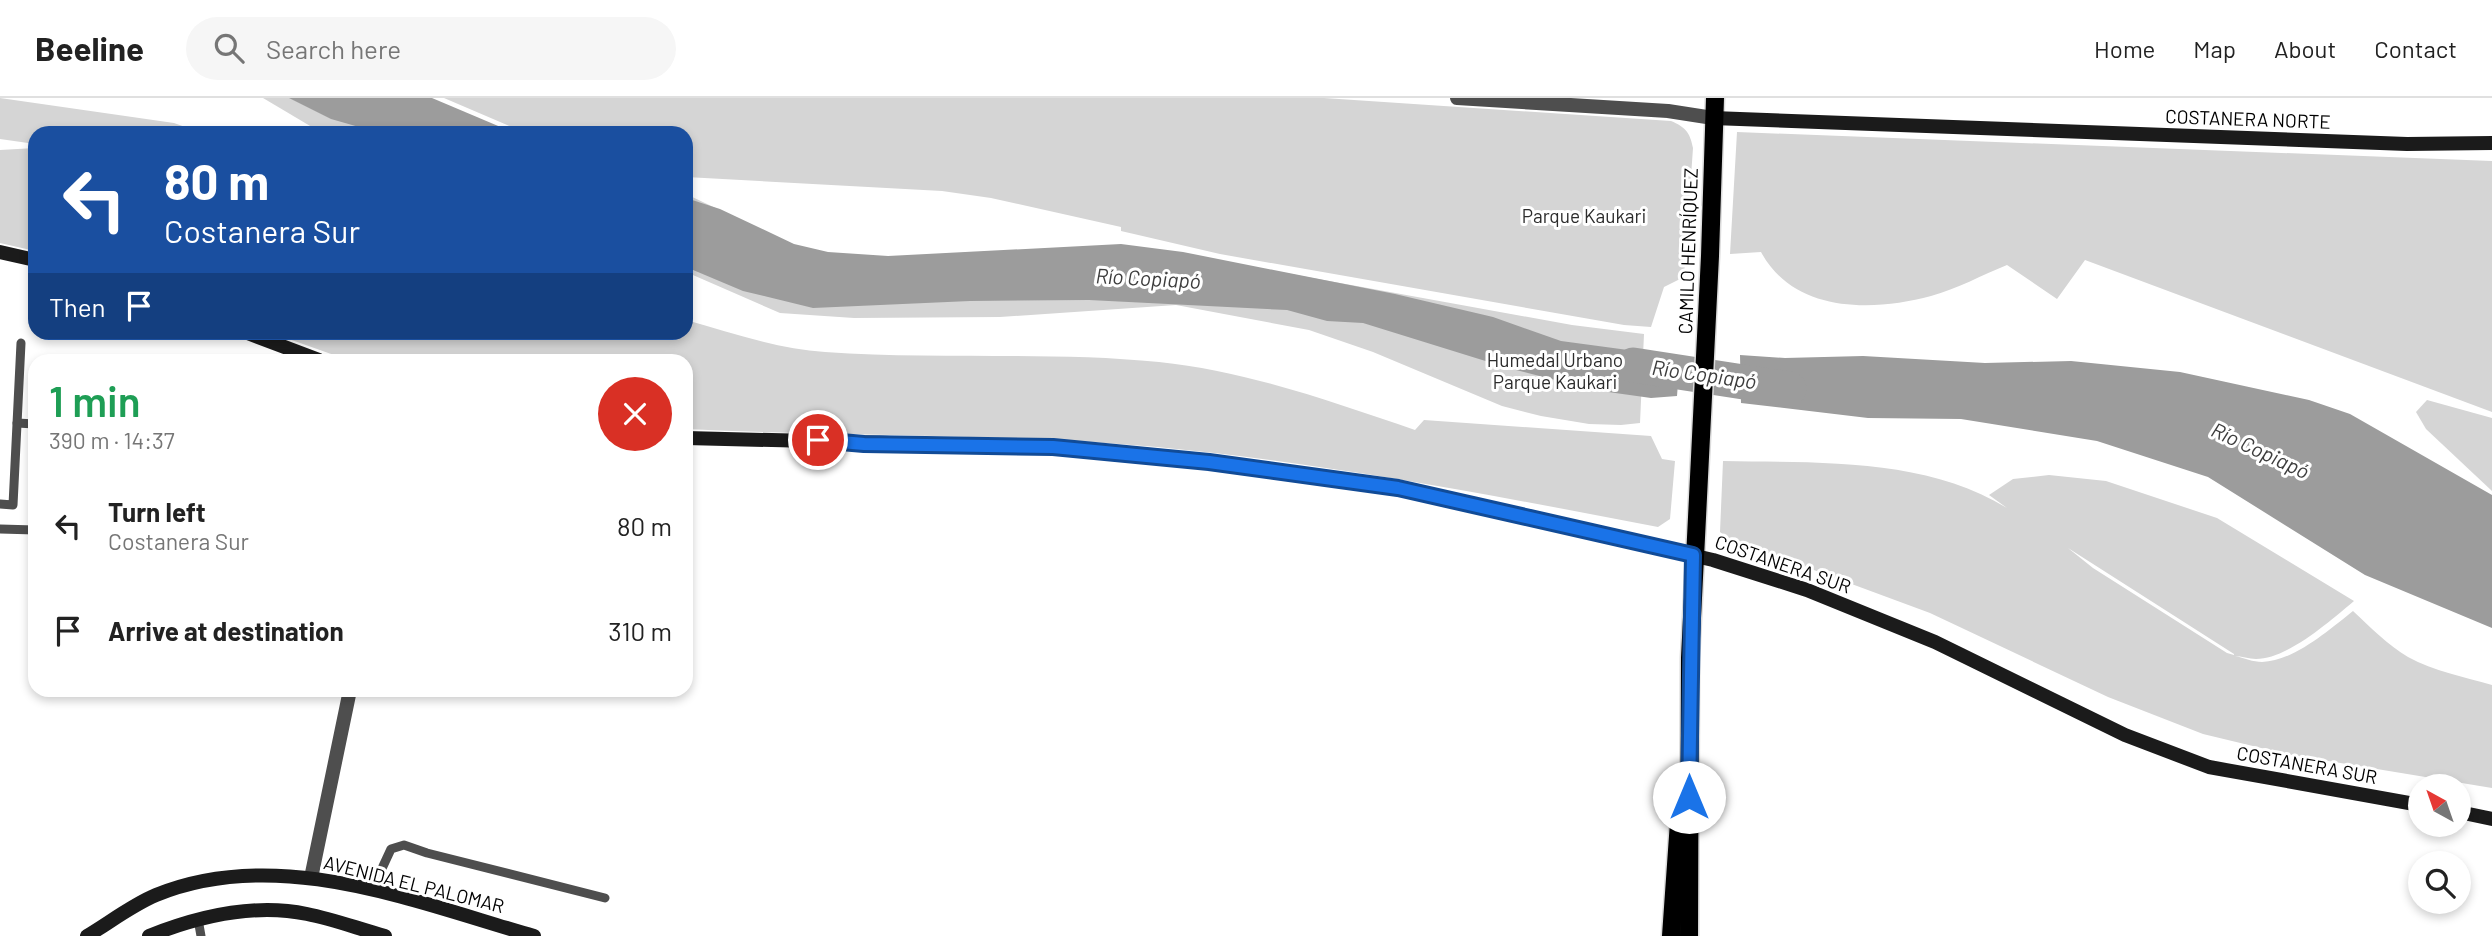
<!DOCTYPE html>
<html lang="en">
<head>
<meta charset="utf-8">
<style>
  :root { --surface:#fff; --page:#f6f6f6; --text:#222; --muted:#767676; --line:#e0e0e0 }
  body { margin:0; font-family:Barlow,sans-serif; background:var(--page); color:var(--text); height:100vh; display:flex; flex-direction:column; font-size:26px; white-space:nowrap }
  * { box-sizing:border-box; margin:0 }
  p { font-size:23px; color:var(--muted) }
  .icon { flex:none; width:38px; height:38px; fill:none; stroke:currentColor; stroke-width:2; stroke-linecap:round; stroke-linejoin:round }
  .map { position:relative; flex:1; overflow:hidden }
  .details { position:absolute; left:28px; top:256px; width:665px; height:343px; display:flex; flex-direction:column; background:var(--surface); border-radius:21px; box-shadow:0 4px 10px #0003 }
  .details>* { flex:none }
  .guide { position:absolute; left:28px; top:28px; width:665px; height:214px; border-radius:21px; box-shadow:0 4px 10px #0003; background:#1a4fa0; color:#fff; overflow:hidden }
  .needle { width:46px; rotate:320deg }
  .controls { position:absolute; left:2408px; top:676px; display:grid; gap:14px }
  .controls a { display:grid; place-items:center; width:63px; height:63px; border-radius:50%; background:var(--surface); box-shadow:0 4px 10px #0003; font-size:35px }
  .pin { position:absolute; display:grid; place-items:center; width:60px; height:60px; color:#fff; margin:-30px; border:4px solid #fff; border-radius:50%; box-shadow:0 2px 7px #0007 }
  .me { position:absolute; width:77px; margin:-38px; rotate:0deg; stroke-linejoin:round; filter:drop-shadow(0 0 5px #0008) }
  .turn { display:flex; align-items:center; gap:24px; height:147px; padding:0 21px; font-size:32px }
  .turn .icon { width:91px; height:91px; stroke-width:2.5 }
  .turn b { display:block; font-size:49px; line-height:60px }
  .then { display:flex; align-items:center; height:66px; padding:0 21px; background:#0003; gap:14px; font-size:26px }
  .round { display:grid; place-items:center; flex:none; width:74px; height:74px; border-radius:37px; background:var(--page) }
  .summary { display:flex; align-items:center; justify-content:space-between; height:119px; padding:0 21px }
  h1 { font-size:42px; font-weight:600; line-height:52px; color:#1e9e55 }
  ul { padding:0; list-style:none }
  li { display:flex; align-items:center; gap:21px; height:105px; padding:0 21px }
  li div { flex:1 }
  li b { display:block; font-size:26px }
  li em { font-style:normal }
  header { display:flex; align-items:center; gap:42px; box-sizing:border-box; height:98px; padding:0 35px; background:var(--surface); border-bottom:2px solid var(--line) }
  header strong { font-size:33px }
  nav { display:flex; gap:38px; margin-inline-start:auto; font-size:24px }
  .search { width:490px; height:63px; background:var(--page); display:flex; align-items:center; gap:18px; box-sizing:border-box; padding:0 24px; border-radius:38px; color:var(--muted); font-size:26px }
  .map>svg:first-child { display:block }
  .green { fill:#d5d5d5; fill-rule:evenodd }
  .water { fill:#9c9c9c }
  .lines { fill:none; stroke-linecap:round; stroke-linejoin:round }
  .river { stroke:#9c9c9c; stroke-width:35 }
  .primary-casing { stroke:#dbdbdb; stroke-width:21 }
  .lane { stroke:#4e4e4e; stroke-width:9 }
  .street { stroke:#4e4e4e; stroke-width:14 }
  .secondary { stroke:#1b1b1b; stroke-width:14 }
  .primary { stroke:#000; stroke-width:18 }
  .route-casing { stroke:#114b97; stroke-width:18 }
  .route { stroke:#1a73e8; stroke-width:12 }
  .labels { text-anchor:middle; stroke-width:6; stroke-linejoin:round; paint-order:stroke }
  .street-label { font-size:19px; fill:#000; stroke:#fff }
  .park-label { font-size:19px; fill:#2c2c2c; stroke:#fff }
  .water-label { font-size:21px; font-style:italic; fill:#3d3d3d; stroke:#fff }
</style>
</head>
<body>
<header>
<strong>Beeline</strong>
<div class="search"><svg class="icon" aria-label="search" viewBox="0 0 24 24"><circle cx="10" cy="10" r="6"/><path d="M15 15l6 6"/></svg>Search here</div>
<nav><a>Home</a><a>Map</a><a>About</a><a>Contact</a></nav>
</header>
<div class="map">
<svg width="2492" height="838" viewBox="0 0 2492 838">
  <rect width="100%" height="100%" fill="#fff"/>
  <g class="green">
    <polygon points="0,0 174,25 202,35 35,35 35,46 0,41"/>
    <polygon points="263,0 423,0 503,35 322,35"/>
    <path d="M 444,0 L 1324,0 L 1671,23 C 1685,29 1690,34 1693,50 L 1684,179 L 1664,189 L 1651,229 L 1624,227 L 1220,156 L 1121,133 L 1121,129 L 991,100 L 942,93 L 686,79 L 686,35 L 526,35 Z"/>
    <path d="M 1737,34 L 2492,63 L 2492,314 L 2085,162 L 2057,201 L 2007,167 C 1982,177 1957,191 1931,198 C 1872,214 1794,215 1761,154 L 1730,156 Z"/>
    <polygon points="35,50 35,153 0,145 0,52"/>
    <polygon points="686,96 726,115 787,149 893,165 1225,164 1572,227 1644,236 1640,325 1621,327 1589,326 1541,318 1502,308 1373,254 1309,232 1176,207 1000,219 854,220 780,215 686,174"/>
    <path d="M 686,222 C 731,235 779,251 825,254 C 936,262 1049,253 1159,264 C 1247,273 1332,304 1415,332 L 1424,322 L 1651,338 L 1662,361 L 1675,363 L 1670,421 L 1658,429 C 1492,397 1325,365 1157,349 C 1000,335 843,339 686,331 L 686,262 L 348,262 L 272,235 L 686,234 Z"/>
    <polygon points="2427,302 2492,320 2492,393 2426,331 2416,314"/>
    <path d="M 1723,363 C 1817,365 1924,359 2007,410 L 1989,397 L 2013,381 L 2049,377 L 2106,383 L 2217,420 L 2354,503 C 2331,522 2288,561 2256,561 C 2249,561 2241,558 2235,558 C 2244,560 2253,564 2262,564 C 2294,563 2329,532 2353,513 C 2370,529 2388,547 2408,559 C 2434,573 2464,579 2492,587 L 2492,690 L 2286,656 L 2203,636 L 2108,599 L 1930,515 L 1727,440 L 1720,434 ZM 2068,450 L 2234,556 L 2234,557 L 2227,555 L 2093,470 Z"/>
  </g>
  <g class="water">
    <polygon points="289,0 432,0 515,35 380,35 331,21"/>
    <polygon points="686,100 720,111 794,146 828,154 888,158 1121,146 1183,154 1395,196 1493,219 1561,243 1680,259 1677,298 1651,300 1594,292 1508,270 1363,225 1327,223 1287,212 1089,202 970,203 813,210 743,193 686,169"/>
    <polygon points="1740,257 1785,260 1863,258 1985,265 2071,263 2180,274 2309,302 2350,316 2492,397 2492,530 2365,477 2208,379 2097,343 1961,321 1868,320 1741,305"/>
  </g>
  <g class="lines">
    <polyline class="river" points="1633,267 1789,291"/>
    <defs>
      <g id="primary">
        <polyline points="1671,838 1679,724"/>
        <polyline points="1689,838 1690,560 1710,158 1715,0"/>
      </g>
    </defs>
    <use href="#primary" class="primary-casing"/>
    <g class="lane">
      <polyline points="17,325 35,326"/>
      <polyline points="0,406 13,407 21,245"/>
      <polyline points="0,431 35,432"/>
      <polyline points="372,792 391,751 404,747 427,755 605,800"/>
      <polyline points="198,821 201,838"/>
    </g>
    <g class="street">
      <polyline points="1457,0 1668,13 1713,20"/>
      <polyline points="311,780 350,592"/>
    </g>
    <g class="secondary">
      <polyline points="1713,20 2407,46 2492,45"/>
      <polyline points="0,154 35,162"/>
      <polyline points="245,234 319,262"/>
      <polyline points="686,340 1053,349 1209,364 1398,389 1713,462 1807,492 1935,544 2125,637 2209,669 2420,707"/>
      <polyline points="2459,714 2492,721"/>
      <path d="M 87,838 C 109,825 132,807 156,797 C 278,747 415,804 534,838"/>
      <path d="M 149,838 C 199,818 254,805 307,816 C 333,821 359,831 385,838"/>
    </g>
    <use href="#primary" class="primary"/>
  </g>
  <g class="lines">
    <defs>
      <polyline id="route" points="818,342 864,346 1053,349 1209,364 1398,390 1693,457 1689,699"/>
    </defs>
    <use href="#route" class="route-casing"/>
    <use href="#route" class="route"/>
  </g>
  <g class="labels">
    <g class="street-label">
      <text transform="translate(2248 21) rotate(2)" y="7">COSTANERA NORTE</text>
      <text transform="translate(1688 153) rotate(-88)" y="7">CAMILO HENRÍQUEZ</text>
      <text transform="translate(1783 466) rotate(19)" y="7">COSTANERA SUR</text>
      <text transform="translate(2307 667) rotate(10)" y="7">COSTANERA SUR</text>
      <text transform="translate(414 786) rotate(14)" y="7">AVENIDA EL PALOMAR</text>
    </g>
    <g class="park-label">
      <text x="1584" y="125">Parque Kaukari</text>
      <text x="1555" y="269">Humedal Urbano<tspan x="1555" dy="22">Parque Kaukari</tspan></text>
    </g>
    <g class="water-label">
      <text transform="translate(1148 181) rotate(3)" y="7">Río Copiapó</text>
      <text transform="translate(1704 277) rotate(8)" y="7">Río Copiapó</text>
      <text transform="translate(2260 353) rotate(25)" y="7">Río Copiapó</text>
    </g>
  </g>
</svg>
<div class="controls">
<a><svg class="needle" viewBox="-14 -14 28 28"><path d="M0-13l5 13h-10z" fill="#e53935"/><path d="M0 13l5-13h-10z" fill="#767676"/></svg></a>
<a><svg class="icon" aria-label="search" viewBox="0 0 24 24"><circle cx="10" cy="10" r="6"/><path d="M15 15l6 6"/></svg></a>
</div>
<div class="pin" style="left:818px;top:342px;background:#d93025"><svg class="icon" aria-label="arrive" viewBox="0 0 24 24"><path d="M6 21V4h12l-3 4 3 4H6"/></svg></div>
<svg class="me" style="left:1689px;top:699px" viewBox="-20 -20 40 40"><circle r="19" fill="#fff"/><path d="M0-13L10 11 0 6-10 11z" fill="#1a73e8"/></svg>
<div class="guide">
<div class="turn"><svg class="icon" aria-label="left" viewBox="0 0 24 24"><path d="M17 20v-9H6M10 6l-5 5 5 5"/></svg><div><b>80 m</b>Costanera Sur</div></div>
<div class="then">Then<svg class="icon" aria-label="arrive" viewBox="0 0 24 24"><path d="M6 21V4h12l-3 4 3 4H6"/></svg></div>
</div>
<section class="details">
<div class="summary"><div><h1>1 min</h1><p>390 m · 14:37</p></div><a class="round" style="background:#d93025;color:#fff"><svg class="icon" aria-label="close" viewBox="0 0 24 24"><path d="M6 6l12 12M18 6L6 18"/></svg></a></div>
<ul>
<li><svg class="icon" aria-label="left" viewBox="0 0 24 24"><path d="M17 20v-9H6M10 6l-5 5 5 5"/></svg><div><b>Turn left</b><p>Costanera Sur</p></div><em>80 m</em></li>
<li><svg class="icon" aria-label="arrive" viewBox="0 0 24 24"><path d="M6 21V4h12l-3 4 3 4H6"/></svg><div><b>Arrive at destination</b></div><em>310 m</em></li>
</ul>
</section>
</div>
</body>
</html>
